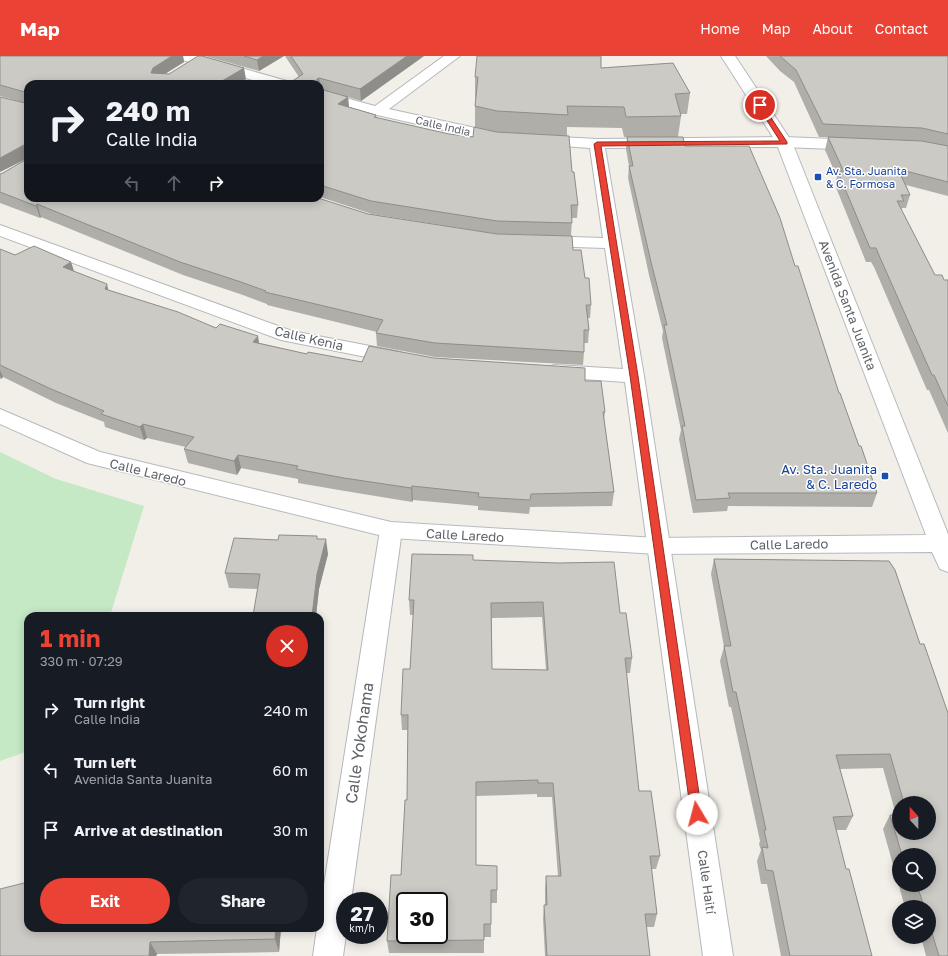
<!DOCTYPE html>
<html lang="en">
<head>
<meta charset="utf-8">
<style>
  :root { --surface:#171b24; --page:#20242c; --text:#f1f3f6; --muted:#9ea1a6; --accent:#ea4335 }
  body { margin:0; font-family:"Golos Text",sans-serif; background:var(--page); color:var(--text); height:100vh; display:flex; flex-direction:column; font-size:15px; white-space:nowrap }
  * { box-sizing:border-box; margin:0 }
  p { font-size:13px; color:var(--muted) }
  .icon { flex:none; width:22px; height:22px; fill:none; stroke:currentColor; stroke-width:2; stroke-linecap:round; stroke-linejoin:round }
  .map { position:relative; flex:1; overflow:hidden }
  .panel { position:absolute; left:24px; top:556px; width:300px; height:320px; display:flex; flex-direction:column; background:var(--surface); border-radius:12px; box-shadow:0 2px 10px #0003 }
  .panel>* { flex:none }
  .banner { position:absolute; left:24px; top:24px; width:300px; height:122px; border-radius:12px; box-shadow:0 2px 10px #0003; background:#171b24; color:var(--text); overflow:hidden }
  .needle { width:26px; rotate:339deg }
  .buttons { position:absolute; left:892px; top:740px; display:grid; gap:8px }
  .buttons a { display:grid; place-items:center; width:44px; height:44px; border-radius:50%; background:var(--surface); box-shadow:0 2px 10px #0003; font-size:20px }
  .speed { position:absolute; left:336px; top:836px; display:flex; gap:8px; font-size:20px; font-weight:700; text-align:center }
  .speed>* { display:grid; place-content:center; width:52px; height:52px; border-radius:50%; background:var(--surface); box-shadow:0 2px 10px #0003; line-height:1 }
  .speed small { font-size:10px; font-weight:400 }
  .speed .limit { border:2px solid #111; border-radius:6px; background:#fff; color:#111 }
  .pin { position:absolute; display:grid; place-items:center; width:34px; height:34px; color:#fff; margin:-17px; border:2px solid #fff; border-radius:50%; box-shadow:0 1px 4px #0007 }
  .me { position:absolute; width:44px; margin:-22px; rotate:352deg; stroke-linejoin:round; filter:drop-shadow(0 0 3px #0008) }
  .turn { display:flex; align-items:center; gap:14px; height:84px; padding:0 16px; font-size:18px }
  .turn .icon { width:52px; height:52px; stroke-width:2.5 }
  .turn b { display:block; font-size:28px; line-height:34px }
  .lanes { display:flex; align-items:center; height:38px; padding:0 16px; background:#0003; justify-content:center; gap:20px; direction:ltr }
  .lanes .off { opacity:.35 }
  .round { display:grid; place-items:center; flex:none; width:42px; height:42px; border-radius:21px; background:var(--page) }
  .head { display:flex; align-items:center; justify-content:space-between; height:68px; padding:0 16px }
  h1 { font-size:24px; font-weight:700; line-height:30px; color:var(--accent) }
  .action { display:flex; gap:8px; margin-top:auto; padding:8px 16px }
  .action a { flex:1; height:46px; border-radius:24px; background:var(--accent); color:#fff; font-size:16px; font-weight:700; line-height:46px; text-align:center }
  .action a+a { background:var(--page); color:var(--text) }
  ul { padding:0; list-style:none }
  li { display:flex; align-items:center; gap:12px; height:60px; padding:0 16px }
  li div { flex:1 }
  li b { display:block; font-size:15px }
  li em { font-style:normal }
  header { display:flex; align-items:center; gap:24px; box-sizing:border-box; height:56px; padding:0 20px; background:var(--accent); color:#fff }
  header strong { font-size:19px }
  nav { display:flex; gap:22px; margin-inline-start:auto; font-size:14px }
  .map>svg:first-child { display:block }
  .green { fill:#c5e8c5 }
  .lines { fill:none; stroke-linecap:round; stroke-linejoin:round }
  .street-casing { stroke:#b5b8bc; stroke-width:2 }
  .secondary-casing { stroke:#b6babf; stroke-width:2 }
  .street { fill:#fff; fill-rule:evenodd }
  .secondary { fill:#fff; fill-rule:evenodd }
  .wall { fill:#afaea9; fill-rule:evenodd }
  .shaded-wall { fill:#8f8d8a }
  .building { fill:#cccac5; stroke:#8f8d8a; fill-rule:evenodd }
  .route { fill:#ea4335; stroke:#982c22 }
  .transit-dot { fill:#1a4fb4; stroke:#fff; stroke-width:1.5 }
  .labels { text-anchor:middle; stroke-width:3; stroke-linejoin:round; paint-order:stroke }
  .far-street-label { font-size:11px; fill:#5f6368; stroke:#fff }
  .far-transit-label { font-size:11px; fill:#164399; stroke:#fff; text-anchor:start }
  .street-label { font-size:13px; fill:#5f6368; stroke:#fff }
  .transit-label { font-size:13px; fill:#164399; stroke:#fff; text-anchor:end }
  .near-street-label { font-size:16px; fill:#5f6368; stroke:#fff }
</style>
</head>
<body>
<header>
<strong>Map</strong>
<nav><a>Home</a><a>Map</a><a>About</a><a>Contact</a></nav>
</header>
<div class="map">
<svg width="948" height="900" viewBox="0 0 948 900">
  <rect width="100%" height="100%" fill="#f1efe8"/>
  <polygon class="green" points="0,396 56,423 144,450 110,560 28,560 28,695 0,705"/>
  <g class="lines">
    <defs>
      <g id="street">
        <polygon points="177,0 199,0 287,25 289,28 267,28 179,3"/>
        <polygon points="444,0 460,0 389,53 507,79 510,82 507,85 502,87 377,59 320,43 320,35 375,50"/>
        <polygon points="540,80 597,83 784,81 858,84 863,86 866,89 863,92 858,94 784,91 605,92 644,320 733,900 703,900 625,326 555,321 548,319 545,315 548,311 555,309 623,313 605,192 544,190 538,189 535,185 538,181 544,180 603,182 590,92 535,88 532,85 535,82"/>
        <polygon points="0,169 292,275 396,295 403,297 406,301 403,305 396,307 281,284 0,180"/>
        <polygon points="391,466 399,468 402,474 351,845 345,845 346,879 343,900 313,900 317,872 320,872 320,854 380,474 383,468"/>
      </g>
      <polygon id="secondary" points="721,0 735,0 792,86 948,478 948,516 940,513 932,496 657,498 391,482 87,407 0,368 0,353 100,396 391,466 657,482 926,479 776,86"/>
    </defs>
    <use href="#street" class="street-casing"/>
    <use href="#secondary" class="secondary-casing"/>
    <use href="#street" class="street"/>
    <use href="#secondary" class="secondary"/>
  </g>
  <g class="wall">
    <polygon points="0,0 183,0 184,6 165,18 246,23 28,142 368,158 573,194 585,222 591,249 590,262 588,262 589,274 588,287 584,287 584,296 583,309 435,301 377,290 376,277 377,276 267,249 267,248 243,239 183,219 41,161 40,162 0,147 0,118 3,117 25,104 25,103 0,116 25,47 0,40"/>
    <polygon points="205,0 284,0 259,15"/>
    <polygon points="285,0 424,0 361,45 348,41 349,51 376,59 377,62 572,116 578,149 577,162 572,162 571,180 497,178 372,158 320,141 320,28 288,28 299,21"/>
    <polygon points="766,0 948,0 948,140 906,129 910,139 906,152 902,152 901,154 935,219 944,224 948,224 948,377 929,334 927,334 874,211 871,206 866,206 835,129 837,121 825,94 828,81 819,81 794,26 780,15"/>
    <polygon points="601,12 690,37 687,58 680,58 681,60 678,81 624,81 622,72 567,71 567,80 496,76 475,71 475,50 476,42 475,41 475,21"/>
    <polygon points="627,81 685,90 795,210 839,337 877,437 872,451 728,450 727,455 693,457 679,383 681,374 662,282 663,275 649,219 628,122 629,110 626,93"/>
    <polygon points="0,193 15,199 71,206 74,215 108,234 259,287 307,298 362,306 434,302 585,325 605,356 604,363 614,436 612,450 530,451 529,458 478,454 478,450 413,444 412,446 345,435 298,427 298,423 241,412 237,419 188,407 184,393 186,391 147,382 144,384 105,371 104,366 56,347 3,321 1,323 0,322"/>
    <polygon points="318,483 328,498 319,533 316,560 253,560 258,533 229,532 225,517 278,484"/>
    <path d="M 714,503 L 889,505 L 895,514 L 920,588 L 924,588 L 948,657 L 948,900 L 926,900 L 921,881 L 929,881 L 929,851 L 912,851 L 911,848 L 904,848 L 883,773 L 890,759 L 896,759 L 883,712 L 840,713 L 853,760 L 846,774 L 836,774 L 846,813 L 849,813 L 872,900 L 781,900 L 767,828 L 761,828 L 757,805 L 761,794 L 759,788 L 760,785 L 731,651 L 729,651 L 720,605 L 724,591 L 711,518 ZM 899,747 L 929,747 L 929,777 L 899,777 ZM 899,799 L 929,799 L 929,829 L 899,829 Z"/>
    <path d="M 473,504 L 620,557 L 632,602 L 630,617 L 626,617 L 639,735 L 660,800 L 656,813 L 651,813 L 657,858 L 654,871 L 646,871 L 650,900 L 545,900 L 543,862 L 544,849 L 545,849 L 545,833 L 546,820 L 558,820 L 552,741 L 537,741 L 537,738 L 476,740 L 476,809 L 497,834 L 497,847 L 491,847 L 491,881 L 484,881 L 484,897 L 389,897 L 387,885 L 401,819 L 407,744 L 408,674 L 402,674 L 401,659 L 410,613 L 414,559 L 410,559 L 409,544 ZM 542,561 L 546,614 L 492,613 L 492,562 Z"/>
    <polygon points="281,872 279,896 157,898 156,900 0,900"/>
  </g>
  <g class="shaded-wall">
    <polygon points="172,0 183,0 184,6 155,24 151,17 153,12"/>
    <polygon points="263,0 284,0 259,15 257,4"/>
    <polygon points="407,0 424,0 361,45 360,33"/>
    <polygon points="244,12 246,23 238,28 217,28"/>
    <polygon points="319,22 320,28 317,28 317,23"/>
    <polygon points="348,41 349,53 338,48"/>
    <polygon points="24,89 28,102 0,116 0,102"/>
    <polygon points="37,148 41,161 40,162 36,150"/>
    <polygon points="71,206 75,219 63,211"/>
    <polygon points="107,228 110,241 105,233"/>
    <polygon points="258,280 260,293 253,286"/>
    <polygon points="0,314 3,321 1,323 0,319"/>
    <polygon points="143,368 147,382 144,384 140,371"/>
    <polygon points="238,399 241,412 237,419 234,405"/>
    <polygon points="412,430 413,444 412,446 411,432"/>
    <polygon points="326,483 328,498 319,533 316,560 312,560 317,518"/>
    <polygon points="276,872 281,872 279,896 275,883"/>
    <polygon points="150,886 157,898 156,900 149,900"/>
  </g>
  <g class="building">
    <polygon points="0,0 172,0 153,12 151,17 169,18 198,0 202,0 244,12 217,28 28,28 28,142 318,142 368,158 497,178 572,180 573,194 581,194 585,222 589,222 591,249 586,249 589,274 584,274 584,296 435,287 376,277 383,264 265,236 266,235 241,226 180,206 37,148 36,150 0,136 0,118 3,117 25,104 26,91 24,89 0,102 0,41 25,47 25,36 0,29"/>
    <polygon points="244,0 263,0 257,4"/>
    <polygon points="291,0 407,0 360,33 319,22 317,23 317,28 288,28 303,18"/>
    <polygon points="477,0 601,0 601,12 673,7 690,37 675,38 681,60 626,61 624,51 567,50 568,59 497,55 475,50 478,21 475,21"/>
    <polygon points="780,0 948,0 948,78 922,72 823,68 796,14"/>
    <polygon points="320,33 348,41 338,48 376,59 374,61 449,78 473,81 474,71 496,76 569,80 572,116 574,116 578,149 571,149 572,167 497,165 371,145 320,129"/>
    <polygon points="627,81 683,81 685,90 749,90 780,162 795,210 798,210 839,337 840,337 859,390 861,390 877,437 728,437 730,442 696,444 682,370 685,370 664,269 667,269 651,206 629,110 633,110"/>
    <polygon points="828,81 922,85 948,90 948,126 898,113 910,139 901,139 904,145 897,145 935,219 942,219 944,224 948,224 948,350 934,319 932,319 878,197 876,192 870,192 838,116 844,116"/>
    <polygon points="34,190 71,206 63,211 107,228 105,233 178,256 216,272 220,268 258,280 253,286 307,298 308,296 362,306 369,290 434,302 585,312 585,325 601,325 605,356 603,356 614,436 531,438 530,444 478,441 479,437 412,430 411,432 344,422 296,413 298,410 238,399 234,405 184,393 194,381 143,368 140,371 101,358 104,355 51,333 0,309 0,193 15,199"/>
    <polygon points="279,479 317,480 317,483 326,483 317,518 312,560 253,560 260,518 225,517 234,482 278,484"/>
    <path d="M 412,498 L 473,499 L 473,504 L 558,507 L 614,506 L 620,557 L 626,557 L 632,602 L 625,602 L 639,735 L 651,735 L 660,800 L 650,800 L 657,858 L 645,858 L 650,900 L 547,900 L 544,849 L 547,849 L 546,820 L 561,820 L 553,727 L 538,727 L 538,724 L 476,726 L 476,809 L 497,810 L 497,834 L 491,834 L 491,868 L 484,868 L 484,884 L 387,885 L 391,819 L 401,819 L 405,744 L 407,744 L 408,659 L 401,659 L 403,613 L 410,613 L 414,544 L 409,544 ZM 543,546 L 548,614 L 492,613 L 491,547 ZM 405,845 L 439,845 L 439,879 L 405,879 Z"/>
    <polygon points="714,503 889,505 895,514 920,588 924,588 948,657 948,900 939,900 929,867 929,851 924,851 919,835 912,835 910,829 929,829 929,799 902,799 890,759 899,759 899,777 929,777 929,747 904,747 890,698 836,699 853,760 833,761 846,813 849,813 872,900 790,900 773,815 766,814 762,791 768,792 764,774 766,774 736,636 733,636 724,590 731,590"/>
    <polygon points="28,826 28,872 276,872 275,883 150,886 149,900 0,900 0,833"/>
  </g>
  <polygon class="route" points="758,48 762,48 787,86 787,88 601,90 638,320 702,758 701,762 697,763 693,762 691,758 630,320 594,88 597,86 780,85 757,49"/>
  <g class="transit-dot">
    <rect x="814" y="117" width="8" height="8" rx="2"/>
    <rect x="881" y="416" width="8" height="8" rx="2"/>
  </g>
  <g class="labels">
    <g class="far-street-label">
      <text transform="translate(443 70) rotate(13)" y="4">Calle India</text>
    </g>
    <g class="far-transit-label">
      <text x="826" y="119">Av. Sta. Juanita<tspan x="826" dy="13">&amp; C. Formosa</tspan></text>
    </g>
    <g class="street-label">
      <text transform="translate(848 249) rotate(69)" y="5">Avenida Santa Juanita</text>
      <text transform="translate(309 282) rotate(13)" y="5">Calle Kenia</text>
      <text transform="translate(148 416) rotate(14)" y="5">Calle Laredo</text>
      <text transform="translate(465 479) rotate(3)" y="5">Calle Laredo</text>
      <text transform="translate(789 488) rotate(-1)" y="5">Calle Laredo</text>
      <text transform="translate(707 826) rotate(82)" y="5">Calle Haití</text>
    </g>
    <g class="transit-label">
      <text x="877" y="418">Av. Sta. Juanita<tspan x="877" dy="15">&amp; C. Laredo</tspan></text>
    </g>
    <g class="near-street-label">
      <text transform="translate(359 687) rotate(-82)" y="6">Calle Yokohama</text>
    </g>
  </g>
</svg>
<div class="buttons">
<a><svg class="needle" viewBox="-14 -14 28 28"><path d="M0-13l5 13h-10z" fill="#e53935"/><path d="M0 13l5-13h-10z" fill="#9ea1a6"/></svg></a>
<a><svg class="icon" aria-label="search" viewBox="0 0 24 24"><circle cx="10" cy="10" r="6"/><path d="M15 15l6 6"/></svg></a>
<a><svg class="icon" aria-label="layers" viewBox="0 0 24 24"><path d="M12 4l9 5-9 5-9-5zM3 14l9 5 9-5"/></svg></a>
</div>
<div class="speed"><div>27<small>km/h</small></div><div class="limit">30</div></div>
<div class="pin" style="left:760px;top:49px;background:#d93025"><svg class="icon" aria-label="arrive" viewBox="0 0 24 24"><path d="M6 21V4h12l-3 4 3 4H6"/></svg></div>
<svg class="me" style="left:697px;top:758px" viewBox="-20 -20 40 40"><circle r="19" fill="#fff"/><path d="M0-13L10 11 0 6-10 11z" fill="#ea4335"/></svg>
<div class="banner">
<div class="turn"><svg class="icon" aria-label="right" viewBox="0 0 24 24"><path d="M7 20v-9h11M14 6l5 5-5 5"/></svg><div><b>240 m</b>Calle India</div></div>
<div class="lanes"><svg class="icon off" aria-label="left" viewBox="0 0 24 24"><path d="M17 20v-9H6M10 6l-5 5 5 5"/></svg><svg class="icon off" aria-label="ahead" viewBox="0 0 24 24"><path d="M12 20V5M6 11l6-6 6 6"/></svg><svg class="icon" aria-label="right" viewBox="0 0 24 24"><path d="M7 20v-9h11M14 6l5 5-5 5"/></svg></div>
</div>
<section class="panel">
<div class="head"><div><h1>1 min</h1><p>330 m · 07:29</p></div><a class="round" style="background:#d93025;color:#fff"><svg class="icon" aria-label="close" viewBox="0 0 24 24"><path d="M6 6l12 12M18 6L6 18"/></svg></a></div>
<ul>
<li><svg class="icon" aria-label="right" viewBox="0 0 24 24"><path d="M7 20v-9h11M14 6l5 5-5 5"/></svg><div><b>Turn right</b><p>Calle India</p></div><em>240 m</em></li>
<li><svg class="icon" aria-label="left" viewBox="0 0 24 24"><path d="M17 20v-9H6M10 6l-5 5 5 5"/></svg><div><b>Turn left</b><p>Avenida Santa Juanita</p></div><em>60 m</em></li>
<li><svg class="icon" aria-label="arrive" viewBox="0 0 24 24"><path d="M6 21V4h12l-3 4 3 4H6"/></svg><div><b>Arrive at destination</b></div><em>30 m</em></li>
</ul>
<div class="action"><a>Exit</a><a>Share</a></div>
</section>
</div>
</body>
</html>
